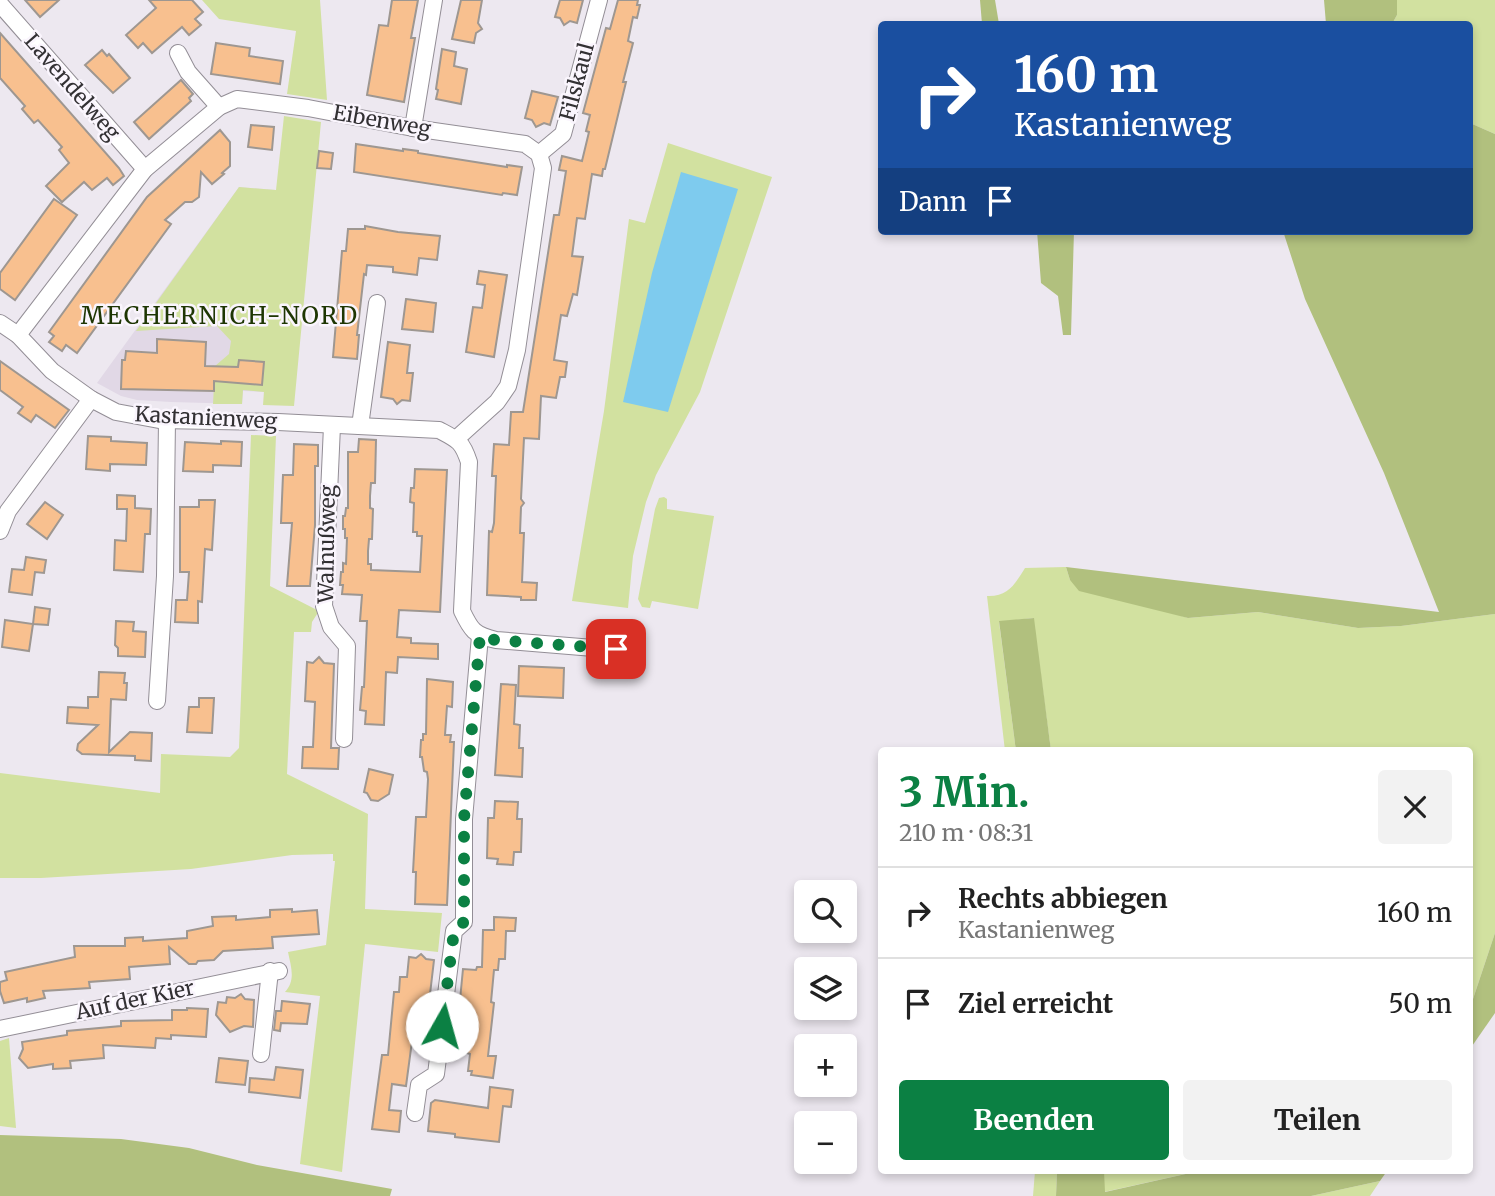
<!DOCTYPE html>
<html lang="de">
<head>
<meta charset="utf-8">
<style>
  :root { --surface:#fff; --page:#f2f2f2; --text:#222; --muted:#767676; --line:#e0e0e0; --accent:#0b8043 }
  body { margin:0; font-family:Merriweather,serif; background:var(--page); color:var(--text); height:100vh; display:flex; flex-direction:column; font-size:26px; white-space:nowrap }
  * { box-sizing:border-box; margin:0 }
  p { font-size:23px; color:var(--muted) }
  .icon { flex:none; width:38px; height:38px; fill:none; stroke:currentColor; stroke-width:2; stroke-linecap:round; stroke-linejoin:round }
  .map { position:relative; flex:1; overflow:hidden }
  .drawer { position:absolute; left:878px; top:747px; width:595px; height:427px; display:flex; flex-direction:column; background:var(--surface); border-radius:7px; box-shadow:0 4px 10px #0003 }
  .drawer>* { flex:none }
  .banner { position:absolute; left:878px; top:21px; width:595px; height:214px; border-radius:7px; box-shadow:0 4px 10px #0003; background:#1a4fa0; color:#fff; overflow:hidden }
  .buttons { position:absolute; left:794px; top:880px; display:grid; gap:14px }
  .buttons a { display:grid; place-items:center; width:63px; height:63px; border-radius:7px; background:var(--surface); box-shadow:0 4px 10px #0003; font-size:35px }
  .pin { position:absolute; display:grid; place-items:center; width:60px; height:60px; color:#fff; margin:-30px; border-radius:14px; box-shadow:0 4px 10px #0006 }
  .me { position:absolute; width:77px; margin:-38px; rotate:7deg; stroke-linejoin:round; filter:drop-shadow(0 0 5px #0008) }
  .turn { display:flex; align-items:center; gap:24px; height:147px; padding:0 21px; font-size:32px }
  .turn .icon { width:91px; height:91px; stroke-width:2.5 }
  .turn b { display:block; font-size:49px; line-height:60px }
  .then { display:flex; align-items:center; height:66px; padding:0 21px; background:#0003; gap:14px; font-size:26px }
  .round { display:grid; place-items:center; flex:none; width:74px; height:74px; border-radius:7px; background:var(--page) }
  .summary { display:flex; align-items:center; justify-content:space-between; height:119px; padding:0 21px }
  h1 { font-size:42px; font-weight:700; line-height:52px; color:var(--accent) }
  .button { display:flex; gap:14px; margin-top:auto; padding:14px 21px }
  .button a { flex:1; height:80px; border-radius:7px; background:var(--accent); color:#fff; font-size:28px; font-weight:700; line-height:80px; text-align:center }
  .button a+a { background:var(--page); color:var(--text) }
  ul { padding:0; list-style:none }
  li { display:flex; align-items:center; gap:21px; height:91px; padding:0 21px; border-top:2px solid var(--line) }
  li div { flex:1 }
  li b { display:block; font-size:26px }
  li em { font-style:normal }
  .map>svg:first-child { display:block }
  .built { fill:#e1d8e6 }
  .green { fill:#d2e1a0 }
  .forest { fill:#b1c07e }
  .water { fill:#7ecbee }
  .building { fill:#f8c08f; stroke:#9e9791; stroke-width:2 }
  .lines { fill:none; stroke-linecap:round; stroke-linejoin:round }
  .minor-casing { stroke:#938e96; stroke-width:18 }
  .minor { stroke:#fff; stroke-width:16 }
  .route { stroke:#0b8043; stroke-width:12; stroke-dasharray:0 21.6 }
  .labels { text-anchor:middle; stroke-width:5; stroke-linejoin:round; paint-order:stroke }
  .street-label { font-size:21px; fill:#333134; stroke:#faf5fd }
  .quarter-label { font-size:24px; letter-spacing:2px; fill:#1e3603; stroke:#faf5fd }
</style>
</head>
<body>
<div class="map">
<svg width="1495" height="1196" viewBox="0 0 1495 1196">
  <rect width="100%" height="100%" fill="#ede8f0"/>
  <polygon class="built" points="239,187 276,190 263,405 264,392 243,391 242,404 171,402 137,400 121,396 97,383"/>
  <g class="green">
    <polygon points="202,0 320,0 327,100 287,94 296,31 219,19"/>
    <polygon points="1397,0 1495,0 1495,134 1470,123 1470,24 1392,24 1397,15"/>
    <polygon points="284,116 321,122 294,406 263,405 264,392 243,390 242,404 213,404 215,366 229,354 231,341 217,326 136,331 239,187 276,190"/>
    <polygon points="668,143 772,177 700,392 656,475 646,502 633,556 628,608 572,601 604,411 629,219 645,223"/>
    <path d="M 251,435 L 276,436 L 270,586 L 319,611 L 312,622 L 311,632 L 294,632 L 287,774 L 368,814 L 365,909 L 442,913 L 438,952 L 365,944 L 342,1172 L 300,1164 L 320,996 L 285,992 C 296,980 291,967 288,952 L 326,945 L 335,861 L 333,861 L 333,854 L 292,855 L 191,869 L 41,878 L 0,878 L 0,773 L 160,793 L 161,754 L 230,757 L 239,748 Z"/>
    <polygon points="664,497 667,499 667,509 714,516 698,609 652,601 650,608 642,607 638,599 655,509 659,498"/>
    <path d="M 1066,567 L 1070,580 L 1188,618 L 1258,612 L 1358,628 L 1401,626 L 1495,614 L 1495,933 L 1470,1008 L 1470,751 L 1051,751 L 1033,618 L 999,622 L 1016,751 L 1005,751 L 987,596 C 1008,597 1015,584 1025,568 Z"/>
    <polygon points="9,1038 16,1128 0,1126 0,1041"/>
    <polygon points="1035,1171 1057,1171 1056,1196 1033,1196"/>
    <polygon points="1104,1171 1199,1171 1104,1192"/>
    <polygon points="1380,1181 1370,1196 1311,1196"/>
  </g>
  <g class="forest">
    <polygon points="980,0 995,0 999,24 982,24"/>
    <polygon points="1324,0 1397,0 1397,15 1392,24 1326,24"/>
    <polygon points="1470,123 1495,134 1495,614 1401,626 1358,628 1258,612 1188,618 1079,591 1070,580 1066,567 1439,612 1384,473 1305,299 1283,231 1470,231"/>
    <polygon points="1037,231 1074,231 1071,335 1063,335 1058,296 1041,283"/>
    <polygon points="1034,618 1051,751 1016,751 999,621"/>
    <polygon points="1495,933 1495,1013 1470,1049 1470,1008"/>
    <polygon points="0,1135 121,1139 189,1148 257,1165 392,1189 390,1196 0,1196"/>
    <polygon points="1057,1171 1104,1171 1105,1192 1199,1171 1387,1171 1380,1181 1311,1196 1056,1196"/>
  </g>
  <polygon class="water" points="681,172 738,189 668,412 623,402 652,273"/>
  <g class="building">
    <polygon points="25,0 59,0 40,17"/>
    <polygon points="149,0 192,0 203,12 195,19 201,25 189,35 182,27 152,53 143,43 138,48 126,35 156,8"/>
    <polygon points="392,0 418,0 411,38 415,38 404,102 367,95 379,25 388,26"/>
    <polygon points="461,0 482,0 478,23 482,29 476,33 474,43 452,39"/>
    <polygon points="560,0 583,0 577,23 570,21 564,25 560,18 555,17"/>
    <polygon points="618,0 638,0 637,5 640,5 637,18 633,17 628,41 633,43 623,82 626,82 605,169 603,169 602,176 592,174 585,219 577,218 572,256 583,257 577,295 573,294 567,316 561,315 554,360 567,362 565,377 560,377 556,398 541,396 539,439 524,438 521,499 524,503 521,507 520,533 524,533 522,582 537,583 536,600 521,600 521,597 487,595 489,531 492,532 494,523 496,476 492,476 494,444 509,445 511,412 523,412 554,215 559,215 566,171 559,170 562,156 582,161 589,132 586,131 590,115 583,113 606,28 610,29"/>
    <polygon points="0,33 119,168 124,176 113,185 107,178 92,190 84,182 62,202 46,186 69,163 59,150 62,147 38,120 34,123 22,109 25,106 0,78"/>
    <polygon points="216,43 250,48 249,56 283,61 280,84 211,74"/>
    <polygon points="442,49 456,52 454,66 467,69 461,104 436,99 438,90 436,89"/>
    <polygon points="102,50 107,56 109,54 130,78 113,93 85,65"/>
    <polygon points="181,80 193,94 189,98 191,101 149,139 134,122"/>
    <polygon points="532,91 558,97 550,125 544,123 536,127 532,120 525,118"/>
    <polygon points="251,125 274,127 272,150 248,147"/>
    <polygon points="220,130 230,142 230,166 222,173 224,174 212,184 201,172 199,197 192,202 185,202 165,220 171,224 77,353 66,345 62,351 49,342 54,336 49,332 147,197"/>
    <polygon points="356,144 403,151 403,149 418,151 418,153 507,167 507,165 522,167 517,195 503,193 502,195 354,172"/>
    <polygon points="319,151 333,153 331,169 317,168"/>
    <polygon points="54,199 77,215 15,300 0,289 0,273"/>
    <polygon points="365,226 398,232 440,236 437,260 419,258 417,275 393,272 393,267 367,265 366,275 364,274 357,335 359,335 357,359 333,357 342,251 346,251 348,229 365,229"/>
    <polygon points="479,271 507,275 494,357 466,352 473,307 482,308 485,285 477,284"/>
    <polygon points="406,299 436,303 433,332 402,329"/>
    <polygon points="157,339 206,342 205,366 238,367 239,360 264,362 262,385 214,381 214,391 121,389 122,360 125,360 126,351 157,353"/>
    <polygon points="388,342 410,345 407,373 413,373 410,401 402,400 397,404 393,399 381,397"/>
    <polygon points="0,361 69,410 55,428 36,415 31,422 18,413 23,407 0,390"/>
    <polygon points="88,436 111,437 111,441 147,443 146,465 110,464 110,471 86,469"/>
    <polygon points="359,439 376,440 375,483 371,483 370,496 370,508 373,509 372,539 369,539 368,551 368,564 371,564 371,570 420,572 422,536 417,536 417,532 413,532 414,503 410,502 411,488 414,488 415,469 447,470 440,612 399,610 397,637 411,638 411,643 438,644 438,659 398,657 397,673 386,672 384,725 365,724 366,711 360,710 362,687 364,687 367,621 360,621 362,595 342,594 343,585 340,585 341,572 343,572 343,563 346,564 347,538 345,538 345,529 343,529 343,516 345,516 346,508 348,508 348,452 358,452"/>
    <polygon points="221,441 242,442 241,466 213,465 213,472 183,471 185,442 221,444"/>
    <polygon points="294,444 318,445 318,466 315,466 315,525 310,586 287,586 292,523 281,523 283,475 293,475"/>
    <polygon points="117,495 135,496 135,508 151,509 150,534 145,534 143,572 114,570 115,540 126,541 127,509 117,509"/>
    <polygon points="199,500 215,500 212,550 205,549 202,602 198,601 198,623 175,622 176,600 187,600 189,572 180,572 180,507 199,507"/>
    <polygon points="45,502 63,515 47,539 27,524"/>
    <polygon points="26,557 46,560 44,573 35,572 32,595 9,592 12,569 24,570"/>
    <polygon points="35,607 50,609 48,625 33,624"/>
    <polygon points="5,620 33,624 29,651 2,647"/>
    <polygon points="116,621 134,622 133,631 146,632 145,657 118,656 118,648 115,645"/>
    <polygon points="319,657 324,663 334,664 331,748 339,748 338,769 302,768 303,747 313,747 315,702 305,701 307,662 313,663"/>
    <polygon points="519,666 564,668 563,698 518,696"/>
    <polygon points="99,672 125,673 124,683 127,683 126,700 111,699 109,752 130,732 152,733 151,761 135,760 135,756 82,754 77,750 78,744 98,725 67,723 68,707 88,708 88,697 98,697"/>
    <polygon points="427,679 453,682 452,707 447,706 445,735 451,735 450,742 454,742 447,905 415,904 416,872 413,872 416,817 426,817 428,779 427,772 424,771 422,757 420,757 421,740 423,740 423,734 426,734"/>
    <polygon points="501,684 516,685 514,724 520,725 519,748 523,748 522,777 495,775"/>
    <polygon points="199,698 214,698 212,733 187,732 189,707 199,707"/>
    <polygon points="369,769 393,775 389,794 378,801 371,800 367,793 364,792"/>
    <polygon points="495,801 518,802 517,819 522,819 521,852 514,852 513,865 497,864 498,859 487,858 488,818 494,818"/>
    <polygon points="292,909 292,912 317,910 319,934 272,937 273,948 223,951 214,960 198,961 196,964 189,964 169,947 170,964 129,967 130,979 89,982 90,988 43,991 45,998 27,1002 27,998 4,1003 0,991 0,982 7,980 5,972 75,957 74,946 125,946 125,938 143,937 143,941 187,938 187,931 213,926 212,917 236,916 236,920 270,917 270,910"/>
    <polygon points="494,917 516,918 515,931 506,931 505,959 499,959 498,970 494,970 491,1002 494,1003 488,1056 496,1056 493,1078 471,1075 472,1071 468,1071 470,1054 467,1053 468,1043 456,1041 463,969 476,970 477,967 482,967 483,930 494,930"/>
    <polygon points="421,954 426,959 434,960 426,1028 424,1028 422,1042 412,1041 406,1086 392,1084 389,1110 401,1111 399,1132 372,1129 382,1055 388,1055 394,992 399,992 400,977 407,977 409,957 416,958"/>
    <polygon points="241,994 245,999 254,1000 253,1027 244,1026 230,1032 216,1015 218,1002 226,1003 227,997 235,998"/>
    <polygon points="282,1001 310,1004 307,1024 281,1023 280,1031 274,1030 276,1011 281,1011"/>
    <polygon points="187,1008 208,1009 206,1037 171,1035 171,1039 156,1038 155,1048 103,1045 104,1058 70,1061 71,1068 53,1069 53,1064 28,1068 19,1058 23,1049 22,1042 67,1035 67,1031 121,1026 121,1021 172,1020 172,1010 187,1010"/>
    <polygon points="219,1058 248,1061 245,1085 216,1082"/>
    <polygon points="276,1067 303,1070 300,1098 249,1092 250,1078 274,1080"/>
    <polygon points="490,1087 513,1090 511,1107 503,1106 499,1142 455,1137 455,1134 428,1131 431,1103 435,1100 488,1108"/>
  </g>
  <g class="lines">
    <defs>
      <g id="minor">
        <polyline points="0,4 145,169"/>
        <polyline points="178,53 188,72 219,107"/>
        <polyline points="413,128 434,0"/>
        <polyline points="539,154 563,134 599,0"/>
        <path d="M 0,323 L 18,335 L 52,371 L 91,399 L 116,412 L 159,420 L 278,422 L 439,430 C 458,440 462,441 469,462 L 462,611 C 471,630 474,635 496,640 L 630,651"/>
        <polyline points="18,335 145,169 219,107 237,99 308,108 413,128 525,144 539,154 543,168 517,350 508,386 497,402 456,439"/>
        <polyline points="332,426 324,606 331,627 347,646 344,739"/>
        <polyline points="360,426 377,303"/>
        <polyline points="0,531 8,511 91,399"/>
        <polyline points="157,701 165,576 167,420"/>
        <polyline points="0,1029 279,971"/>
        <polyline points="261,1054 270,971"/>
        <polyline points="415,1113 419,1085 436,1074 454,931 464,922 464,819 480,636"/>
      </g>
    </defs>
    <use href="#minor" class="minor-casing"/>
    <use href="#minor" class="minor"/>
  </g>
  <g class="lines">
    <polyline class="route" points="442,1026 454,931 464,922 464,819 480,636 495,640 616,649"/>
  </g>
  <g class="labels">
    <g class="street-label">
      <text transform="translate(577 82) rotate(-75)" y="7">Filskaul</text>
      <text transform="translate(72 87) rotate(49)" y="7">Lavendelweg</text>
      <text transform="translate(382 121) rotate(10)" y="7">Eibenweg</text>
      <text transform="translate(206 418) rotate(3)" y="7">Kastanienweg</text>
      <text transform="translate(327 544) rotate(-89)" y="7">Walnußweg</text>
      <text transform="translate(135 1000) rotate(-12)" y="7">Auf der Kier</text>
    </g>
    <g class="quarter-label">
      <text x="220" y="324">MECHERNICH-NORD</text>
    </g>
  </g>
</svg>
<div class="buttons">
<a><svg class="icon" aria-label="search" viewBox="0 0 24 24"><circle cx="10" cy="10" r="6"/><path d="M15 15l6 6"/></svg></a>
<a><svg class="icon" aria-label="layers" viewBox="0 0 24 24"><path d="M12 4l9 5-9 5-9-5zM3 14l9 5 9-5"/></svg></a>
<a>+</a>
<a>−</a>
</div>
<div class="pin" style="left:616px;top:649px;background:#d93025"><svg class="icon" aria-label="arrive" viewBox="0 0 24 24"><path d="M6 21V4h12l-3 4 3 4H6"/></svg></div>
<svg class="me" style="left:442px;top:1026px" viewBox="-20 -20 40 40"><circle r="19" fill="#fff"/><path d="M0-13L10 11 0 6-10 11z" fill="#0b8043"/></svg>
<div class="banner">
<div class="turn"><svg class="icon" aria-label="right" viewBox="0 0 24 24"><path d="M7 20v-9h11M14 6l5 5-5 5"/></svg><div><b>160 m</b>Kastanienweg</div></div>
<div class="then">Dann<svg class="icon" aria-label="arrive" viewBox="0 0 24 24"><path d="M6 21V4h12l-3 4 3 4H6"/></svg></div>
</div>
<section class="drawer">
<div class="summary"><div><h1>3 Min.</h1><p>210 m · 08:31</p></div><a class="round"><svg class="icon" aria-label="close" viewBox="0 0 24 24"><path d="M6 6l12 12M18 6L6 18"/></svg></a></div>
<ul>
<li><svg class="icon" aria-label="right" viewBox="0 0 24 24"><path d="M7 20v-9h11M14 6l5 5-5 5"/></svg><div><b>Rechts abbiegen</b><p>Kastanienweg</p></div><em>160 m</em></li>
<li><svg class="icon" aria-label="arrive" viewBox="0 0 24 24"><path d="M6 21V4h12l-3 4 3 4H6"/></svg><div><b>Ziel erreicht</b></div><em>50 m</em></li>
</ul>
<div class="button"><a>Beenden</a><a>Teilen</a></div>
</section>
</div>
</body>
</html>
